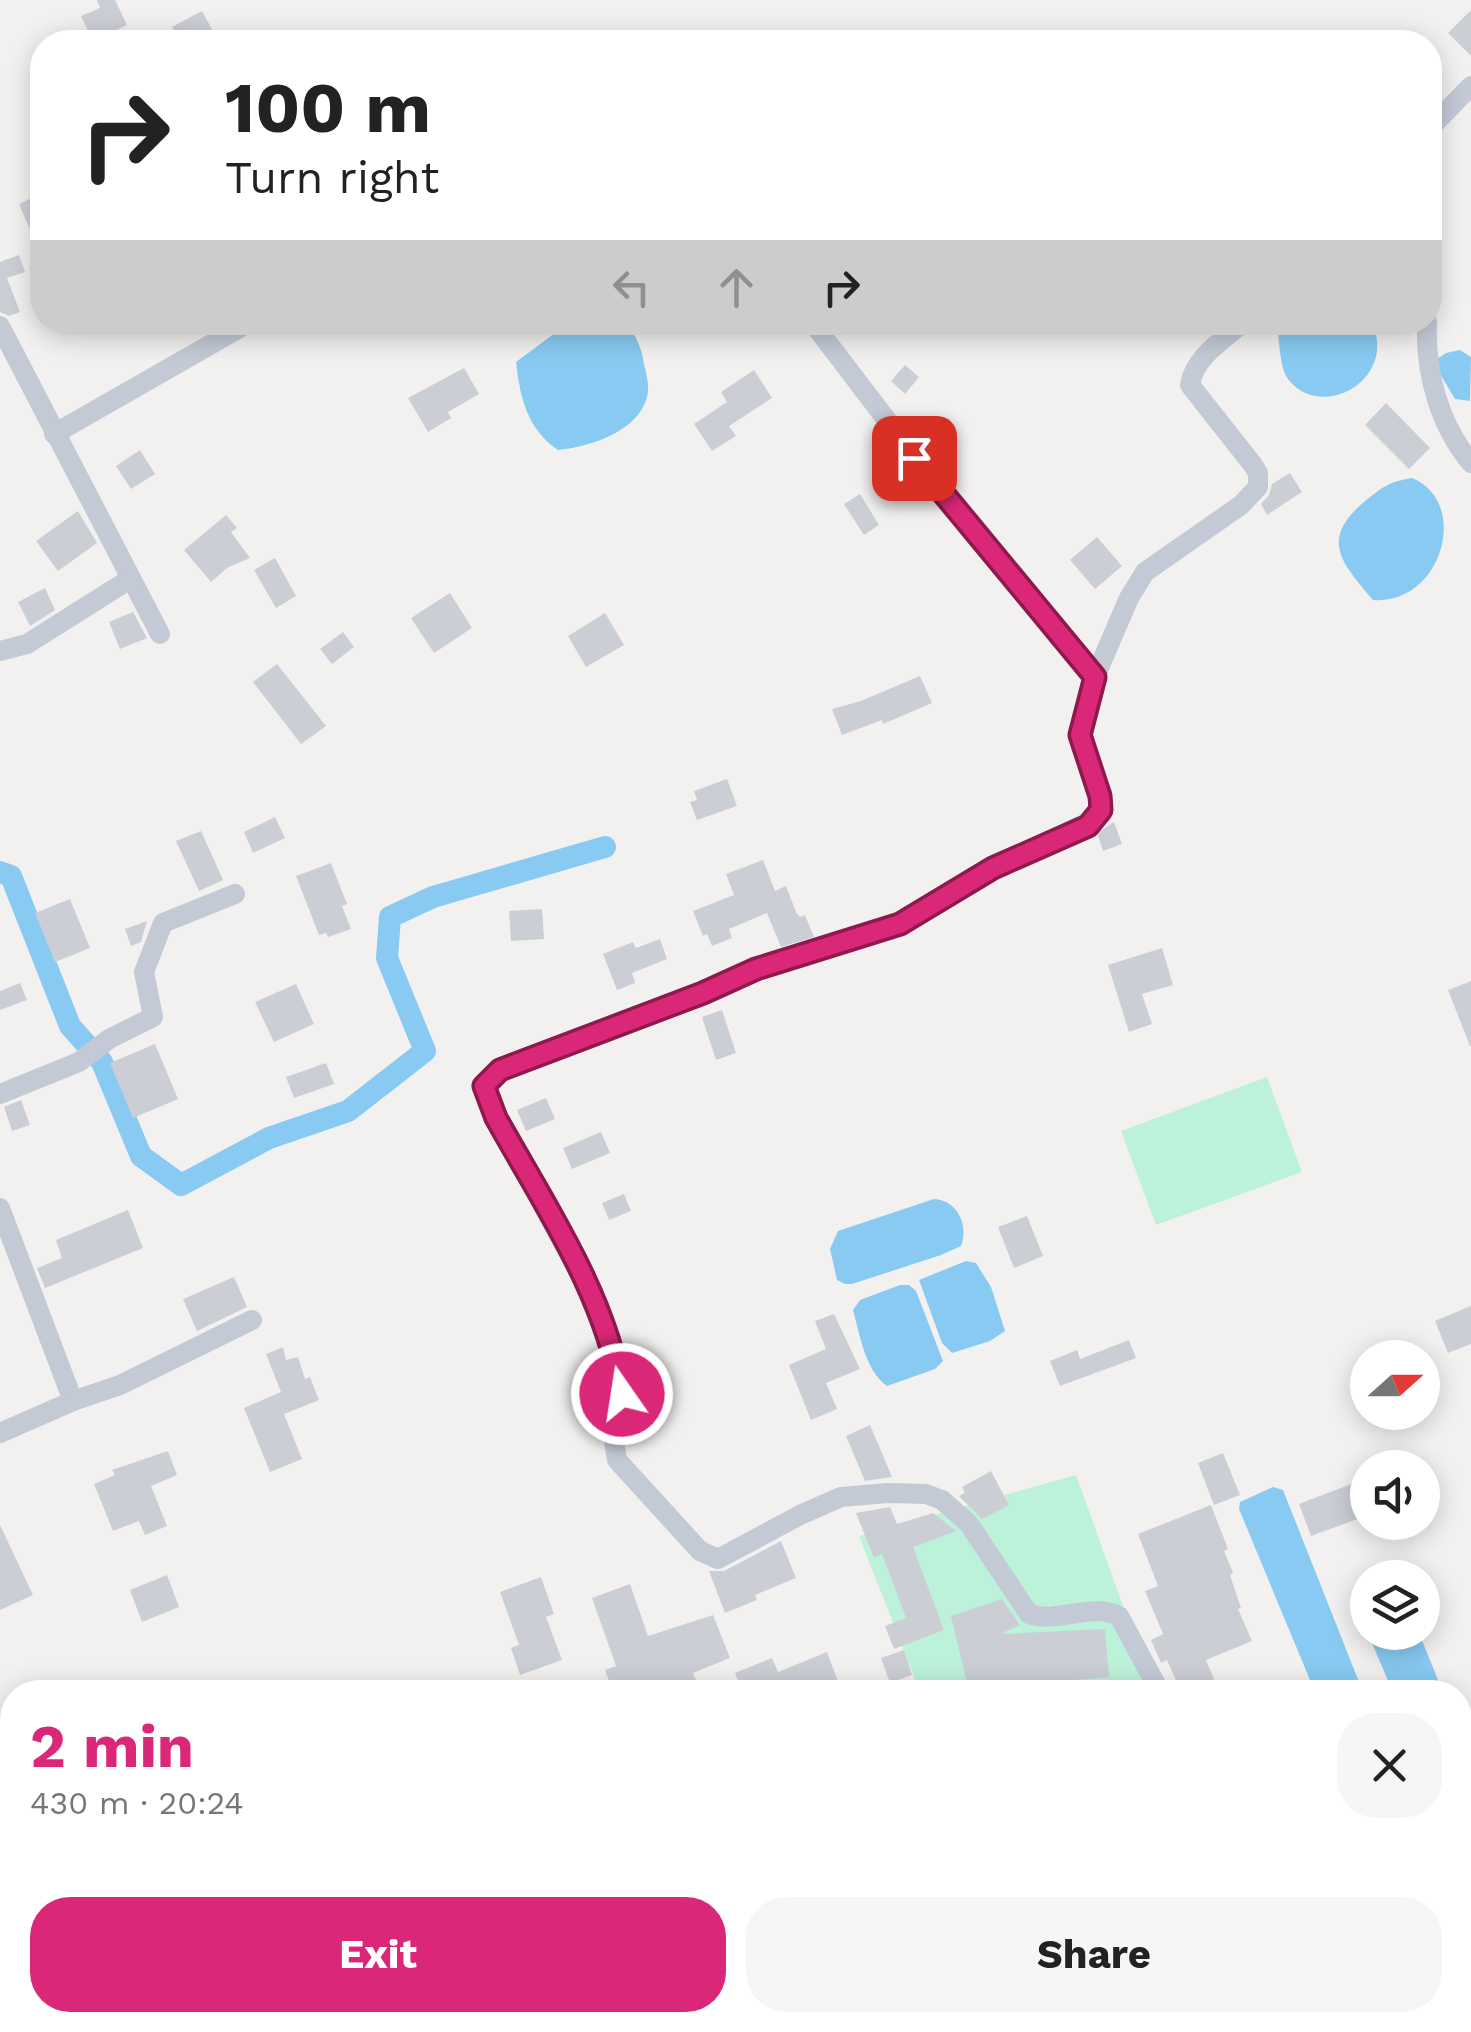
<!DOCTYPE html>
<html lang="en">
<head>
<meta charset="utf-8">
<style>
  :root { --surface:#fff; --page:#f6f6f6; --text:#222; --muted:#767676; --accent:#db2777 }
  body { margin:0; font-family:"Work Sans",sans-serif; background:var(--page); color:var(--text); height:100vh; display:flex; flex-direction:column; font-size:38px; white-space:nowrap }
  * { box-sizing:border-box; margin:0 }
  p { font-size:32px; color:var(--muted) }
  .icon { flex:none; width:55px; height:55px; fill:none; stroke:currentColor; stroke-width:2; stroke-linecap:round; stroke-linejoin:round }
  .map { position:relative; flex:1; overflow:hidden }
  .drawer { position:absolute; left:0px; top:1680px; width:1472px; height:352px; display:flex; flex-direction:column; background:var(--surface); border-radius:40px 40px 0 0; box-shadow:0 5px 25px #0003 }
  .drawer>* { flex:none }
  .top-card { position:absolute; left:30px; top:30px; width:1412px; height:305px; border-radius:40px; box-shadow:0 5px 25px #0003; background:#fff; color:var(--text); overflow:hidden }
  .needle { width:65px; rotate:69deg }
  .tools { position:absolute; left:1350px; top:1340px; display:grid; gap:20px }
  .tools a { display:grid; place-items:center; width:90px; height:90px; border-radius:50%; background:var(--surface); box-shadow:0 5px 25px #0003; font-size:50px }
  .pin { position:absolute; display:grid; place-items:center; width:85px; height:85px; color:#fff; margin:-42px; border-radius:20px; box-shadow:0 5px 15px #0006 }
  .me { position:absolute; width:110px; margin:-55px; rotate:347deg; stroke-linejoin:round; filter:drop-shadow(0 0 8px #0008) }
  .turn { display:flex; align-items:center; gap:35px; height:210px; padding:0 30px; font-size:45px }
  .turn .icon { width:130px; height:130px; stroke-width:2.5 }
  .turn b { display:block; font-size:70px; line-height:85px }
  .lanes { display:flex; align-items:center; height:95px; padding:0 30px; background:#0003; justify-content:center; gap:50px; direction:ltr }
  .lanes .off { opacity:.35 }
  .round { display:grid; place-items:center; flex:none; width:105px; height:105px; border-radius:40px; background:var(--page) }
  .head { display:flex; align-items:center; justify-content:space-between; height:170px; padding:0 30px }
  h1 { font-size:60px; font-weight:700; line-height:75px; color:var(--accent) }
  .primary-button { display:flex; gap:20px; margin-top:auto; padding:20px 30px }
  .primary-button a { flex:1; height:115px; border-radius:40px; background:var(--accent); color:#fff; font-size:40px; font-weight:700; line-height:115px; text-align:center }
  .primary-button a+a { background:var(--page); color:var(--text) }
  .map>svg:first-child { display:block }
  .green { fill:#bdf2da }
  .water { fill:#88caf1 }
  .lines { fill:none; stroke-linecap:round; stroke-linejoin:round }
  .canal { stroke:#88caf1; stroke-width:22 }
  .building { fill:#ccced6 }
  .highway-casing { stroke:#7184ad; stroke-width:42 }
  .street { stroke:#c3cad6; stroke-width:20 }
  .highway { stroke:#8699c1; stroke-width:38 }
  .route-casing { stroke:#8e194d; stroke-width:25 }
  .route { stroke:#db2777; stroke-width:18 }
</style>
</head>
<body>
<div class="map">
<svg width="1471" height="2032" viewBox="0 0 1471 2032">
  <rect width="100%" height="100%" fill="#f3f1f0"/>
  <g class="green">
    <polygon points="1267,1077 1302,1172 1156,1225 1121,1131"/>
    <polygon points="1076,1475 1154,1692 920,1692 859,1536"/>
  </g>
  <g class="water">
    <path d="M 570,322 L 624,323 C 637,335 641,347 644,364 C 647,377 651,390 645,403 C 632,434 587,447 558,450 C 527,429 520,397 516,362 Z"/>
    <path d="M 1287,323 L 1372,323 C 1398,381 1320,422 1288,379 C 1280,368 1280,347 1278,334 Z"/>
    <polygon points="1460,350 1471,357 1470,401 1455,399 1440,374 1437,359 1446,353"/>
    <path d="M 1412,478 C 1471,502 1442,605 1373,600 C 1342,563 1319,540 1364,502 C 1383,487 1388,482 1412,478 Z"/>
    <path d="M 934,1199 C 957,1200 969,1225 961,1246 L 941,1255 L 852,1284 L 845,1284 L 837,1280 L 830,1249 L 838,1231 Z"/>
    <polygon points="966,1261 976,1263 991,1287 1005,1331 990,1341 952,1353 942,1343 919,1280"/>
    <path d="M 900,1285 L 909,1285 L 916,1291 L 943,1361 L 935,1369 L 887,1386 C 865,1370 860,1335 853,1310 L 860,1300 Z"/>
    <polygon points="1273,1487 1283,1490 1363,1692 1315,1692 1239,1509 1240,1502"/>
    <polygon points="1367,1602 1368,1632 1419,1633 1438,1680 1429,1692 1393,1692 1359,1613 1360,1606"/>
  </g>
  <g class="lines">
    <polyline class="canal" points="0,872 11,876 70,1026 102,1062 141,1156 181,1185 269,1138 348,1111 425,1051 387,958 390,917 433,897 605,847"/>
  </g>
  <g class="building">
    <polygon points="97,0 115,0 127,25 93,41 81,16 100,8"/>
    <polygon points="1471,10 1471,56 1448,33"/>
    <polygon points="202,11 215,35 202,42 180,42 172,27"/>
    <polygon points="38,195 42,205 42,257 19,204"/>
    <polygon points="19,255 25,272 7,278 20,312 9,316 0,312 0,262"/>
    <polygon points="905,365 919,377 905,394 891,381"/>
    <polygon points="464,368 479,394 448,412 451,418 428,432 408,398"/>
    <polygon points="754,370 772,398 729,426 736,436 712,451 694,424 727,402 721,392"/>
    <polygon points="1386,403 1430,448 1409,469 1365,425"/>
    <polygon points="140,450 155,474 131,489 116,466"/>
    <polygon points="1290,473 1302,492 1267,515 1261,504 1269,495 1272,484"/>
    <polygon points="860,494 879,525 864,535 844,504"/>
    <polygon points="78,511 97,543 58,571 36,541"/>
    <polygon points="226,515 237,528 231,532 250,558 227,568 211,582 184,550"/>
    <polygon points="1097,537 1122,566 1095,589 1070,560"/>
    <polygon points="275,558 296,596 276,608 254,570"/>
    <polygon points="45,588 55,610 30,626 18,602"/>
    <polygon points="450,593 472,628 434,653 411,618"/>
    <polygon points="133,612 147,638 120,649 109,622"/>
    <polygon points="605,613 624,645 586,667 568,636"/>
    <polygon points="343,632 354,647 332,664 320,649"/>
    <polygon points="277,664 326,726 301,744 253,682"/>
    <polygon points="920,676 932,703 883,724 882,720 842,735 832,709 861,701"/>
    <polygon points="727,779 737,806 697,820 690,802 697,800 694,791"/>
    <polygon points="275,817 285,838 253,853 244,832"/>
    <polygon points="1114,822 1122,844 1103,851 1097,833"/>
    <polygon points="201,831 223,880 199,891 176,841"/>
    <polygon points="763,860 775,891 786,886 796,912 800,917 805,915 814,937 781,947 767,913 729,929 732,938 712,946 707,934 703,936 693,911 734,895 726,874"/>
    <polygon points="331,863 347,904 342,906 351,929 328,937 326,933 319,935 296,876"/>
    <polygon points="70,899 90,948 55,962 35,913"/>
    <polygon points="542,909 544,939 511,941 509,911"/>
    <polygon points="147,921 141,942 131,946 125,929"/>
    <polygon points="660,939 667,959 632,973 635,983 617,990 603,954 633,942 636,948"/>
    <polygon points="1162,948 1173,985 1142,994 1152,1024 1129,1032 1108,965"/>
    <polygon points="1471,981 1471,1046 1470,1046 1448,990"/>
    <polygon points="20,983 27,1000 0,1010 0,991"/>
    <polygon points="296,984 314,1024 274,1042 255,1002"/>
    <polygon points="722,1010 736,1053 716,1060 702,1017"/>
    <polygon points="155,1044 178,1099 133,1118 110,1063"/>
    <polygon points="326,1063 334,1084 294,1098 286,1077"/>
    <polygon points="546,1098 555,1119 526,1131 517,1110"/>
    <polygon points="21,1100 30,1125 12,1131 4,1107"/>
    <polygon points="601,1132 610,1153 572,1169 563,1148"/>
    <polygon points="624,1194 631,1211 609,1220 602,1203"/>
    <polygon points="128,1210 143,1248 45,1288 37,1268 62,1258 56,1240"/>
    <polygon points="1027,1216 1043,1256 1014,1268 998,1227"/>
    <polygon points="234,1277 247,1307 197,1331 183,1299"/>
    <polygon points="1471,1306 1471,1344 1448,1353 1435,1321"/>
    <polygon points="834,1314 860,1369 826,1383 837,1409 811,1420 789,1365 826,1349 815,1321"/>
    <polygon points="1129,1340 1136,1358 1060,1386 1050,1361 1077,1350 1080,1359"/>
    <polygon points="283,1347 286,1360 298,1357 305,1379 310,1377 319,1400 284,1414 302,1459 270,1472 244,1408 281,1392 266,1354"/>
    <polygon points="870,1425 892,1477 865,1481 846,1436"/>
    <polygon points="168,1451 177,1475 151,1486 167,1526 145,1535 139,1521 113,1531 94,1484 115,1475 112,1470"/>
    <polygon points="1223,1453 1240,1495 1214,1505 1198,1463"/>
    <polygon points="991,1471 1009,1505 982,1519 959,1496 965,1493 962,1487"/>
    <polygon points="1354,1483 1366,1516 1311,1536 1299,1504"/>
    <polygon points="1211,1505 1228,1549 1224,1551 1233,1573 1230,1575 1241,1608 1238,1609 1252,1641 1206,1660 1214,1679 1205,1683 1208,1692 1181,1692 1167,1660 1161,1663 1151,1640 1163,1634 1145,1591 1158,1586 1138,1534"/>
    <polygon points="890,1507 897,1524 933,1513 956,1531 913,1547 944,1630 894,1649 885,1626 906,1618 882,1554 874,1558 856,1513"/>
    <polygon points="0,1525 33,1595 0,1610"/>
    <polygon points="781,1541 796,1578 755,1595 757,1600 725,1613 709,1571 724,1571"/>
    <polygon points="167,1575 179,1607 142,1622 130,1590"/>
    <polygon points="541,1577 554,1614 546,1617 562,1660 520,1675 511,1648 519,1645 500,1592"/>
    <polygon points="630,1584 648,1636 713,1615 730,1658 693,1673 696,1680 663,1692 613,1692 605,1670 616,1666 592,1598"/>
    <polygon points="1002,1599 1020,1625 1000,1634 1105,1629 1109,1677 1053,1682 1056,1692 969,1692 951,1616"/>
    <polygon points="904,1650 912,1675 890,1683 881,1658"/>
    <polygon points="827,1652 842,1692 743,1692 735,1673 772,1658 778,1672"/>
  </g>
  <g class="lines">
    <defs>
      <g id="highway">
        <polyline points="0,1841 12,1850"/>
        <polyline points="257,2020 275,2032"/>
      </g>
    </defs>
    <use href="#highway" class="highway-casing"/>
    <g class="street">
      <polyline points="1430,128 1471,86"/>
      <polyline points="812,322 976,537 1095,677"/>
      <path d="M 1427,322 C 1425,373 1439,424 1471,463"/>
      <polyline points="0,326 160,634"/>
      <polyline points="54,434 250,322"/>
      <polyline points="0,651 27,644 130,579"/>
      <polyline points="0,1094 79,1062 109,1039 153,1017 144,972 163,923 235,894"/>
      <polyline points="0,1208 73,1401 0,1433"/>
      <polyline points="73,1401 120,1385 252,1320"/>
      <path d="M 1160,1692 L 1119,1616 C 1091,1602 1058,1624 1029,1614 L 969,1524 L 942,1500 L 926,1494 L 888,1493 L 841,1497 L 800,1515 L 718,1559 L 700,1551 L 617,1460 L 613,1435 L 622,1394 L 617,1364 L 598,1308 L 496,1118 L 484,1086 L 500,1070 L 703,993 L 756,969 L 900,925 L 993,867 L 1095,819 L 1101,810 L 1100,796 L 1080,735 L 1095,677 L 1129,598 L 1145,572 L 1241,505 L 1258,487 L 1258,473 L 1253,465 L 1190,385 C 1194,357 1224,339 1244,322"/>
      <polyline points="1460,1737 1471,1730"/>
      <polyline points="0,1887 12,1869"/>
      <polyline points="644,2020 647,2032"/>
      <polyline points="1290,2020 1293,2032"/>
    </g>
    <use href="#highway" class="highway"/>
  </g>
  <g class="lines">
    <defs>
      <path id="route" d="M 622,1394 C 605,1293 545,1206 496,1118 L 484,1086 L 500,1070 L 703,993 L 756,969 L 900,924 L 993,868 L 1088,826 L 1101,810 L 1100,796 L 1080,735 L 1095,677 L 914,458"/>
    </defs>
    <use href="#route" class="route-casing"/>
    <use href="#route" class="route"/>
  </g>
</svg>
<div class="tools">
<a><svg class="needle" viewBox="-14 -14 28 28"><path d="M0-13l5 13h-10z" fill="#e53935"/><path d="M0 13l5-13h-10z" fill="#767676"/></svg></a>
<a><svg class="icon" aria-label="sound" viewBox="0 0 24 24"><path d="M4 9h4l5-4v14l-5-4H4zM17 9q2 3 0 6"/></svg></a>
<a><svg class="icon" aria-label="layers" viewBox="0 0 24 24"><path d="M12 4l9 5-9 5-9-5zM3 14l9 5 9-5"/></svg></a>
</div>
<div class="pin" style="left:914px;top:458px;background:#d93025"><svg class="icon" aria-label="arrive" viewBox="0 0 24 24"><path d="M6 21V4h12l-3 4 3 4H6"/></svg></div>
<svg class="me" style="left:622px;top:1394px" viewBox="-20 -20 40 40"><circle r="17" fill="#db2777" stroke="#fff" stroke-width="3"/><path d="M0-11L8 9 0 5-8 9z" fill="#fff"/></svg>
<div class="top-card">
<div class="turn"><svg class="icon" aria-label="right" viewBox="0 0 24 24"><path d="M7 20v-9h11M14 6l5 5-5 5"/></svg><div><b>100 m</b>Turn right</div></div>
<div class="lanes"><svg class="icon off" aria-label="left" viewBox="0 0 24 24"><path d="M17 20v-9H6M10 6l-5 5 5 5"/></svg><svg class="icon off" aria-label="ahead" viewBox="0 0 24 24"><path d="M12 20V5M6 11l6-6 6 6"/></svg><svg class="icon" aria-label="right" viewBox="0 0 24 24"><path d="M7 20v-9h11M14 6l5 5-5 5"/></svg></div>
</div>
<section class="drawer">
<div class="head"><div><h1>2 min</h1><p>430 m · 20:24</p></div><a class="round"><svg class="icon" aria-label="close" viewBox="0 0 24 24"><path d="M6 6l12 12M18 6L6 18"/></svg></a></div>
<div class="primary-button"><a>Exit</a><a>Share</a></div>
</section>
</div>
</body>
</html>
